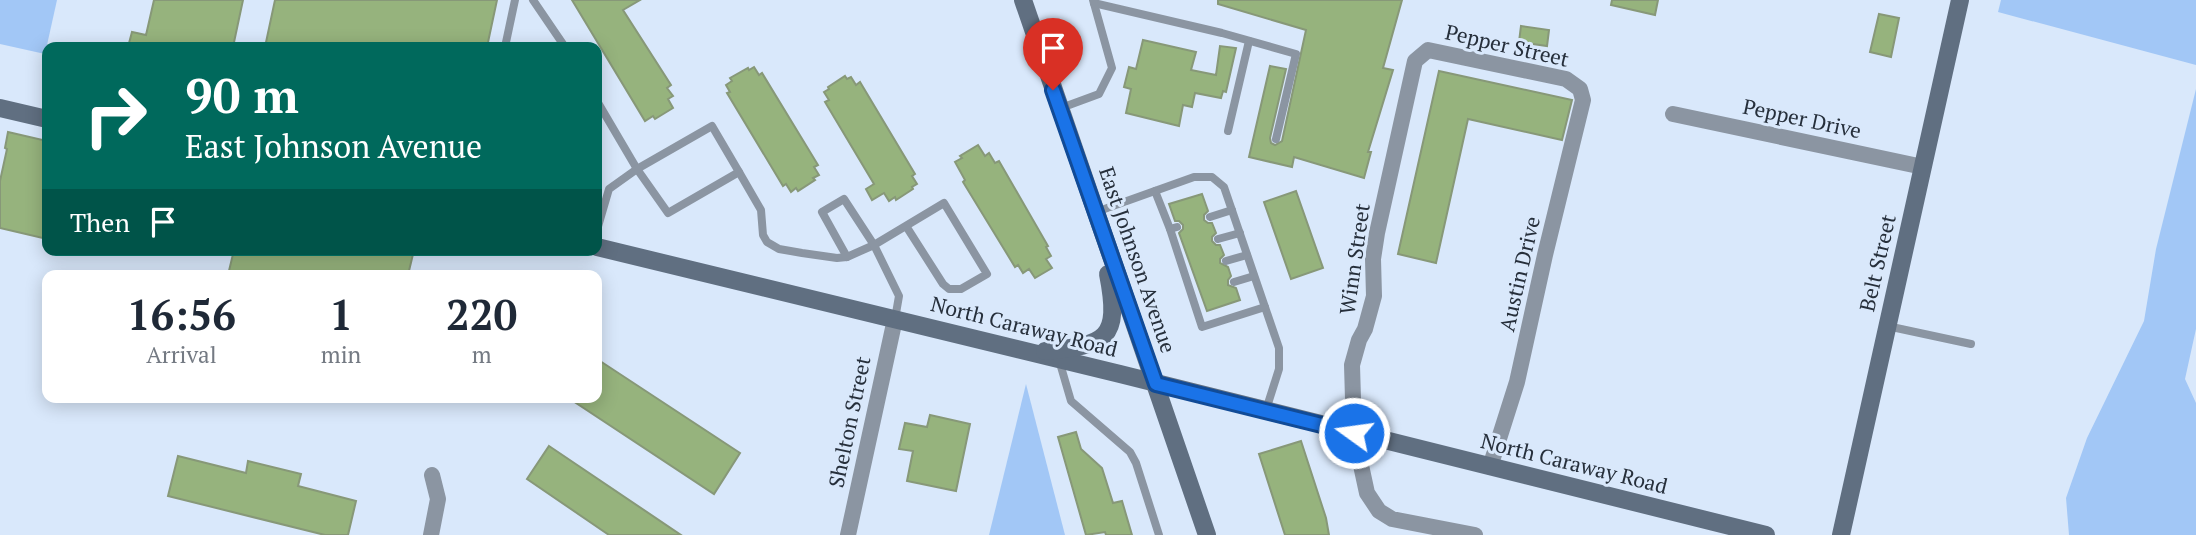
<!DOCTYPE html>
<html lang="en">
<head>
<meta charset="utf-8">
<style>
  :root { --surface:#fff; --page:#f2f2f3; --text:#1f2937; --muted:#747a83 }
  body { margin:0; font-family:"PT Serif",serif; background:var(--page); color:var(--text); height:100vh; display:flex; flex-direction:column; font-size:26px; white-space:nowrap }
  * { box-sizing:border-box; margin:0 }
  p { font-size:23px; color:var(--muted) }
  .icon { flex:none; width:38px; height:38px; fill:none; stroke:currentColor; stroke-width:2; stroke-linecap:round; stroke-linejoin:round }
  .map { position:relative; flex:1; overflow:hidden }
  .details { position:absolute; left:42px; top:270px; width:560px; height:133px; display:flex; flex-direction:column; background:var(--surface); border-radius:14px; box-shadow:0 4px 18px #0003 }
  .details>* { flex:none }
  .hud { position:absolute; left:42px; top:42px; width:560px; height:214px; border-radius:14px; box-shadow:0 4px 18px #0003; background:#00695c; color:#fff; overflow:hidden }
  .pin { position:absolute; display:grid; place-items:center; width:60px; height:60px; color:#fff; margin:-72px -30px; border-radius:50% 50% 50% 0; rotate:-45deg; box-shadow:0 0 7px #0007 }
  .pin .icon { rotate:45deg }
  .me { position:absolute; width:77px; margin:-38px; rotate:284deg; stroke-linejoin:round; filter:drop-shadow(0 0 5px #0008) }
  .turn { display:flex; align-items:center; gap:24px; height:147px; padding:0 28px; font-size:32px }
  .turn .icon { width:91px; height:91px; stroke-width:2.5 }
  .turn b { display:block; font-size:49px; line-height:60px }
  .then { display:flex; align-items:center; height:66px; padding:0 28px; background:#0003; gap:14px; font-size:26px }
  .eta { display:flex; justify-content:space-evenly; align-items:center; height:119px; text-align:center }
  .eta b { font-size:42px; font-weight:600; line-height:49px }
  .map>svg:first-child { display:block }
  .green { fill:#a2c7f6 }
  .building { fill:#96b37d; stroke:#879878; stroke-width:2 }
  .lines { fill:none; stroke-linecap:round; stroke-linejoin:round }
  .lane { stroke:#8b95a2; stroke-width:8 }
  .street { stroke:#8b95a2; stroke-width:16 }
  .secondary { stroke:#606f81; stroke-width:18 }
  .route-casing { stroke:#114b97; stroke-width:18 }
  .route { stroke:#1a73e8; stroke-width:12 }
  .labels { text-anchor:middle; stroke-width:6; stroke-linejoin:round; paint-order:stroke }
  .street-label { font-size:21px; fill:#262f3b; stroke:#d9e8fb }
</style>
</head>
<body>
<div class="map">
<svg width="2196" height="535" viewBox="0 0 2196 535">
  <rect width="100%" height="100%" fill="#d9e8fb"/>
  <g class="green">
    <polygon points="0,0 57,0 45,54 0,44"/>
    <polygon points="2001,0 2196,0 2196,65 1998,12"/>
    <polygon points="2196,89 2196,329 2185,379 2196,403 2196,535 2069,535 2066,498 2087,438 2144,321 2156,249"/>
    <polygon points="1026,384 1065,535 989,535"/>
  </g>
  <g class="building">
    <polygon points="154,0 243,0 233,47 128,47 132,32 146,35"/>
    <polygon points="275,0 497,0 487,47 265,47"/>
    <polygon points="572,0 640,0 623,10 671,85 667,88 673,96 668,99 673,108 655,119 653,116 645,121"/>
    <polygon points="1218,0 1402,0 1383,68 1393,70 1368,152 1371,152 1364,178 1294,157 1292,167 1249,157 1270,66 1286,69 1270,138 1271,143 1275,145 1282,141 1306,30 1218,4"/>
    <polygon points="1612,0 1658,0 1655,15 1611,5"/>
    <polygon points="1879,14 1899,18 1891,57 1870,52"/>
    <polygon points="1521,26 1549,30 1547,46 1519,42"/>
    <polygon points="1143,40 1196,52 1191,70 1216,75 1220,46 1236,48 1226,92 1223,91 1221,98 1195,93 1192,107 1183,105 1179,126 1126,113 1131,89 1124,87 1129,67 1136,69"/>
    <polygon points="754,67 759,75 762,73 818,165 814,167 819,175 813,178 815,180 798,191 796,188 791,192 786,184 783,186 727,93 730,92 726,85 732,81 730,78 748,68 749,70"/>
    <polygon points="1439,71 1572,100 1562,140 1468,119 1436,263 1398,254"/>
    <polygon points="845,76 847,79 851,77 856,85 860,82 915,174 912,176 917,184 912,187 913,189 896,200 895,197 889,201 884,193 872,200 866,189 874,184 825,102 829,100 824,92 829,89 828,87"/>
    <polygon points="8,132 47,141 47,239 0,228 0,181 7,149 5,148"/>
    <polygon points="978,145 985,156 989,153 995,163 999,161 1048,246 1046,247 1051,256 1046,259 1052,268 1035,278 1029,269 1023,273 1018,265 1015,267 963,182 965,180 955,162 962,158 960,156"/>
    <polygon points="1296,191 1323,268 1291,279 1264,202"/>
    <polygon points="1202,194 1208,211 1204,215 1204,220 1208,223 1212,223 1216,233 1212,237 1212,241 1216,245 1220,245 1224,255 1220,259 1220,263 1228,267 1231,276 1228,280 1228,285 1236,288 1240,300 1207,311 1179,233 1183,229 1183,225 1179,221 1175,221 1169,204"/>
    <polygon points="234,250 414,250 408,275 228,275"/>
    <polygon points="597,359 740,453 714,494 567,397 597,397"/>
    <polygon points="930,415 970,424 956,491 907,481 913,451 899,449 905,423 927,427"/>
    <polygon points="1076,432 1081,449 1102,468 1113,503 1122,501 1132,535 1106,535 1105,532 1086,535 1058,437"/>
    <polygon points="1301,441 1326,518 1329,535 1285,535 1259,454"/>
    <polygon points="549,446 681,535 609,535 527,479"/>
    <polygon points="178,456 246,473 248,461 301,474 298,486 356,501 348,535 325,535 168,496"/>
  </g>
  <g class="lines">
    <g class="lane">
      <polyline points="533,0 565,47"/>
      <polyline points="1094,3 1222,33 1296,54 1276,139"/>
      <polyline points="505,47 515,0"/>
      <polyline points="597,101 637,169 668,213 739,172 761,210 763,235 767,242 779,249 802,253 837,258 847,257 874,245 944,203 987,274 961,289 949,289 943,284 906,226"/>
      <polyline points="1061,108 1099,94 1112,68 1093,0"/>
      <polyline points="1228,131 1249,41"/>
      <polyline points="1155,191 1170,229"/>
      <polyline points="1096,212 1194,177 1212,177 1224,187 1279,348 1279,369 1266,410"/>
      <polyline points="1210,217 1232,210"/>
      <polyline points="1177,227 1170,229 1202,327 1265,307"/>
      <polyline points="597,230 609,189 637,169 712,126 739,172"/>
      <polyline points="1218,239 1240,233"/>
      <polyline points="847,257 822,212 844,199 874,245 899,296 895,319"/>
      <polyline points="1226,261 1247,255"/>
      <polyline points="1234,282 1254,276"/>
      <polyline points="1887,326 1971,344"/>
      <polyline points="1059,360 1071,401 1130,452 1136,463 1159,535"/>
    </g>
    <g class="street">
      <polyline points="1673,114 1923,167"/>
      <polyline points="431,535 438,499 432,475"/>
      <polyline points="848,535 895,319"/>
      <polyline points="1475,535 1392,519 1379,511 1367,493 1354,433 1352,365 1359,340 1365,329 1374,296 1373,259 1377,233 1415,61 1428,50 1566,79 1580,89 1583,100 1545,255 1517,382 1490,467"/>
    </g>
    <g class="secondary">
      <polyline points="1023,0 1207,535"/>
      <polyline points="0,108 47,119"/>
      <polyline points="597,247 1120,374 1766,535"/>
      <path d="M 1045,351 C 1106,345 1121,340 1108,274"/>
      <polyline points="1841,535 1960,0"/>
    </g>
  </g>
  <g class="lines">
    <defs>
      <polyline id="route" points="1053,90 1156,384 1354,433"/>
    </defs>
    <use href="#route" class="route-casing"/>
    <use href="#route" class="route"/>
  </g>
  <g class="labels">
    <g class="street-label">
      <text transform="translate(1507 46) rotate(13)" y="7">Pepper Street</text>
      <text transform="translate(1802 119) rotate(12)" y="7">Pepper Drive</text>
      <text transform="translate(1355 259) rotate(-82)" y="7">Winn Street</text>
      <text transform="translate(1137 260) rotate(71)" y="7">East Johnson Avenue</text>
      <text transform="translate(1878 263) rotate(-77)" y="7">Belt Street</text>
      <text transform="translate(1520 274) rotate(-77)" y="7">Austin Drive</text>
      <text transform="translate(1024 327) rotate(14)" y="7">North Caraway Road</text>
      <text transform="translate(850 422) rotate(-78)" y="7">Shelton Street</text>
      <text transform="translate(1574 464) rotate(14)" y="7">North Caraway Road</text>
    </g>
  </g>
</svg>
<div class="pin" style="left:1053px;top:90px;background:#d93025"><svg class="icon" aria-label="arrive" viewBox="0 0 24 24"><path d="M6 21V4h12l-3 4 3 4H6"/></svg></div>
<svg class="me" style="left:1354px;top:433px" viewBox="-20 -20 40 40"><circle r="17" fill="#1a73e8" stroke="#fff" stroke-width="3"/><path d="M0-11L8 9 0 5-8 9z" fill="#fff"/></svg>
<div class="hud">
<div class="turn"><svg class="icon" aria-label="right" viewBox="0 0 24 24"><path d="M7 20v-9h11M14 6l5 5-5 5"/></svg><div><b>90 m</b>East Johnson Avenue</div></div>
<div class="then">Then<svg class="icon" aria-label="arrive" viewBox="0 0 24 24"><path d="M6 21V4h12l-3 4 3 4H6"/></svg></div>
</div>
<section class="details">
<div class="eta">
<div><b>16:56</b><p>Arrival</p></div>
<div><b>1</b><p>min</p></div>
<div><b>220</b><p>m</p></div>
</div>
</section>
</div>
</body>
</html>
